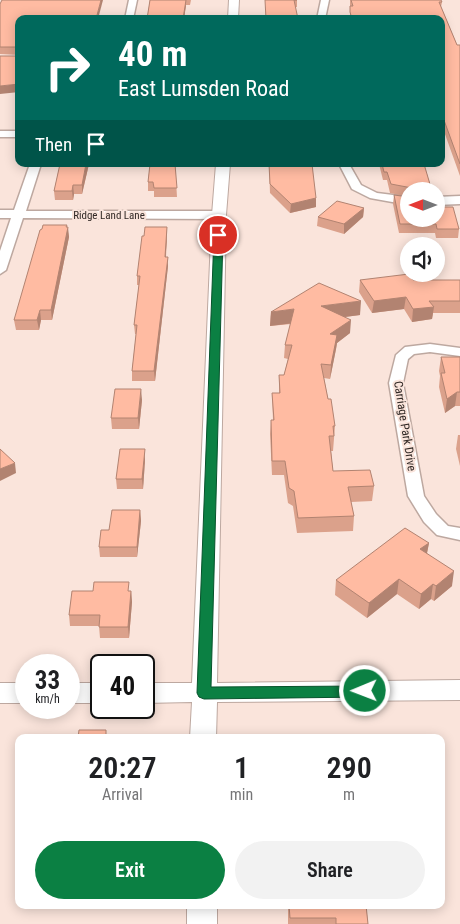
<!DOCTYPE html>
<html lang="en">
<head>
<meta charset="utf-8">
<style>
  :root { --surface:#fff; --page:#f2f2f2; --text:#202124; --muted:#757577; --accent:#0b8043 }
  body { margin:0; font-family:"Roboto Condensed",sans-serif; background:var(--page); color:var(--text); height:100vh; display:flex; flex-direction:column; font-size:19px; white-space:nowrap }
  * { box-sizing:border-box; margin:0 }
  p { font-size:16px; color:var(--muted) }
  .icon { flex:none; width:28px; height:28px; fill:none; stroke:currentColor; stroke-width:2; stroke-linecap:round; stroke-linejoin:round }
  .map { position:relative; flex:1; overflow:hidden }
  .panel { position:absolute; left:15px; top:734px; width:430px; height:175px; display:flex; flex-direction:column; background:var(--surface); border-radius:10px; box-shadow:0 2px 12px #0003 }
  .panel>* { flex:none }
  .banner { position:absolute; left:15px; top:15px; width:430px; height:152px; border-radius:10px; box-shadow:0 2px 12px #0003; background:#00695c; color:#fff; overflow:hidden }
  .needle { width:32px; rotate:270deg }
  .controls { position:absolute; left:400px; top:182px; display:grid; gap:10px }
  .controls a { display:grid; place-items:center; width:45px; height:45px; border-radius:50%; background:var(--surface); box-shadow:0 2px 12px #0003; font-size:25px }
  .speed { position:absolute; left:15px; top:654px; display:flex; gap:10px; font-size:25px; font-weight:700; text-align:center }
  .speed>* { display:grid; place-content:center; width:65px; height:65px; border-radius:50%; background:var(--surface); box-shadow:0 2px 12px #0003; line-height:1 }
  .speed small { font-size:12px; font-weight:400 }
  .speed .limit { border:2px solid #111; border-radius:8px; background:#fff; color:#111 }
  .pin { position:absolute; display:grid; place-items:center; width:42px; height:42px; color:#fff; margin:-21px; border:2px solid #fff; border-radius:50%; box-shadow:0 1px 5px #0007 }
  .me { position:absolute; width:55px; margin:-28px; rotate:269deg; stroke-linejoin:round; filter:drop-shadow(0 0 4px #0008) }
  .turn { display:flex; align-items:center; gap:18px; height:105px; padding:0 20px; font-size:22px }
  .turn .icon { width:65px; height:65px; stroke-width:2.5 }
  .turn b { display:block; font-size:35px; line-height:42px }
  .then { display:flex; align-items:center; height:48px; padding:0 20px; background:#0003; gap:10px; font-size:19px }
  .eta { display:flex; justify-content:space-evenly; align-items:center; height:85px; text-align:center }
  .eta b { font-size:30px; font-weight:600; line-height:35px }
  .action { display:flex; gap:10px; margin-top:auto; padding:10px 20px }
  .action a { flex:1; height:58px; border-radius:30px; background:var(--accent); color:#fff; font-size:20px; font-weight:600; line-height:58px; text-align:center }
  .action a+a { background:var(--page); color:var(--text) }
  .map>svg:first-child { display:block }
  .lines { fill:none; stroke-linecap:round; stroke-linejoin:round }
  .minor-casing { stroke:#bda8a0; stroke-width:3 }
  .tertiary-casing { stroke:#bda8a0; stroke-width:2 }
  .minor { fill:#fff; fill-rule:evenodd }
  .tertiary { fill:#fff; fill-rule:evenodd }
  .wall { fill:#dba18b }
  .shaded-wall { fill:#b28371 }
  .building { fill:#ffbba2; stroke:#b28371 }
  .route { fill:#0b8043; stroke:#07532c }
  .labels { text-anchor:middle; stroke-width:4; stroke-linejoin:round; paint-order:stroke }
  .far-street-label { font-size:11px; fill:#312926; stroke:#fae4db }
  .street-label { font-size:12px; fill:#312926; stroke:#fae4db }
</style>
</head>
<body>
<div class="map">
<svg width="460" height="924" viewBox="0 0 460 924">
  <rect width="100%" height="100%" fill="#fae4db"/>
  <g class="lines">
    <defs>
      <g id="minor">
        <polygon points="129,0 137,0 133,19 125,19"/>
        <polygon points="321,0 329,0 325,19 317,19"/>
        <rect x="0" y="131" width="19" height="6"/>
        <polygon points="30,164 41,164 26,211 219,211 225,215 219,219 23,218 6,270 0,274 0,251 11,218 0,218 0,210 14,210"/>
        <polygon points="339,164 349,164 361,185 377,193 409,197 409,205 370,198 352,189"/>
        <polygon points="460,196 460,204 436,205 436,197"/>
        <polygon points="430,344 460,348 460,356 430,352 414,354 408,359 403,383 424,496 436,514 448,526 460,528 460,540 437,535 424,522 408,496 389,383 396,355 405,347"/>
      </g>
      <g id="tertiary">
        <polygon points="229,0 239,0 238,19 228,19"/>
        <polygon points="216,164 230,164 226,215 217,683 460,680 460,700 217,702 216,738 190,738 192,702 144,703 144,683 192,683 212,215"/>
        <rect x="0" y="683" width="26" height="20"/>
        <rect x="69" y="683" width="32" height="20"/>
        <rect x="187" y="905" width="30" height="19"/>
      </g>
    </defs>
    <use href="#minor" class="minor-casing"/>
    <use href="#tertiary" class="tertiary-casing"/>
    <use href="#minor" class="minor"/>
    <use href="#tertiary" class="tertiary"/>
  </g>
  <g class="wall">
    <polygon points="150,0 191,0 190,5 186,5 184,19 147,19"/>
    <polygon points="265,0 297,0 297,7 296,7"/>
    <polygon points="350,0 441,0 442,2 441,7 457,45 460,45 460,176 441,123 441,19 350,19"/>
    <polygon points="0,4 19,19 19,55 0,54"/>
    <polygon points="60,164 89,164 82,194 74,194 73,200 55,200 54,191"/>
    <polygon points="150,164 178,164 175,164 177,197 154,197 154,191 148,191 148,182"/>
    <polygon points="269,164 312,164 316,207 290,213 270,193"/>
    <polygon points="379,164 424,164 432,191 409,191 409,197 390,193 387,180 383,180"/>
    <polygon points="394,195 437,207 459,229 458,238 436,238 435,233 399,233 393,204"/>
    <polygon points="364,208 363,217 344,234 317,226 318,217"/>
    <polygon points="67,227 69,237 52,320 41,320 39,330 16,330 14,320"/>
    <polygon points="167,227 167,236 166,257 168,266 155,381 132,381 132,371 136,334 135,334 134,325 139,285 137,285 137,276 144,236"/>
    <polygon points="360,280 460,280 460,313 433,313 432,319 412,322 404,309 372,313 359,292"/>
    <polygon points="271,312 360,315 345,317 350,333 337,343 336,349 330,379 324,378 328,399 335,426 333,451 331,451 333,471 374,486 372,501 351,502 354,516 353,531 297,533 293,506 288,503 284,475 272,475 270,434 271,420 273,420 272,393 279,393 279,375 284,375 288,359 284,358 285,345 291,324 270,326"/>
    <polygon points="441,357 460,357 460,406 455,406 445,413 439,387 440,376 439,371"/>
    <polygon points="142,400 139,429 112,429 111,418"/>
    <polygon points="458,435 460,435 460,466 456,449"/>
    <polygon points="145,460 143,489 117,489 116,479"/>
    <polygon points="140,510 141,521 137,557 100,557 99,547 109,530"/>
    <polygon points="429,543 427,553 452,586 434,601 431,599 419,609 397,594 367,618 335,595 336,580"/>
    <polygon points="130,591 131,591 132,602 129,638 100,638 99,626 70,626 69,615"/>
    <polygon points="288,905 366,905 368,924 288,924"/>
  </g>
  <g class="shaded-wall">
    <polygon points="101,0 103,0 98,19 96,19"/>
    <polygon points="186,0 186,5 184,19 183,19"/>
    <polygon points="19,84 19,92 0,94 0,86"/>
    <polygon points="86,164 89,164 82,194 82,185"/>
    <polygon points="73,185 74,194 73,200 72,191"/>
    <polygon points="316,198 316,207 290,213 291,204"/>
    <polygon points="364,208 363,217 344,234 344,224"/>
    <polygon points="67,225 67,230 68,227 69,237 52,320 51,310"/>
    <polygon points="167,227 167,236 165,266 165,257"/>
    <polygon points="168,257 168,266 155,381 154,371"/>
    <polygon points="406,297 404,309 372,313 374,301"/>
    <polygon points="361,301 360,315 321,320 321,306"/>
    <polygon points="434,307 432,319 412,322 413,309"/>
    <polygon points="294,309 294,323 270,326 271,312"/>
    <polygon points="40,310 41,320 39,330 37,320"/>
    <polygon points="351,320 350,333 337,343 336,349 330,379 331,365 330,334"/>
    <polygon points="141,389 142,400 139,429 138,418"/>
    <polygon points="457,392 455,406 445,413 447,399"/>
    <polygon points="145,449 145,460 143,489 142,479"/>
    <polygon points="15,463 16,473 0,481 0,469"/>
    <polygon points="140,510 141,521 137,557 137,547"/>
    <polygon points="429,543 426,558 420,549"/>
    <polygon points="454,571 452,586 434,601 436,586"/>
    <polygon points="399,579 397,594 367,618 369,603"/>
    <polygon points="433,584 431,599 419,609 421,594"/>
    <polygon points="131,591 132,602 129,638 128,627"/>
  </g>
  <g class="building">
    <polygon points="2,0 101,0 96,19 19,19 19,47 0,47 0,4"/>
    <polygon points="150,0 186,0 183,19 147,19"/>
    <polygon points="265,0 297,0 294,0 298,19 266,19"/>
    <polygon points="351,0 441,0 442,2 439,2 457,45 460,45 460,164 441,112 441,19 352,19 350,12 350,6 353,6"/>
    <polygon points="0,56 19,56 19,84 0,86"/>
    <polygon points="60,164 86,164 82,185 73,185 72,191 54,191"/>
    <polygon points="150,164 175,164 177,188 154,188 153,182 148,182"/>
    <polygon points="269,164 312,164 316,198 291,204 270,184"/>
    <polygon points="382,164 424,164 432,191 412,191 412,188 391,184 387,172 384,172"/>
    <polygon points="394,195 409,197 409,219 436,219 436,205 437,207 453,207 459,229 437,229 436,224 400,224"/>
    <polygon points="337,201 364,208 344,224 318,217"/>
    <polygon points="43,225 67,225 66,227 68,227 51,310 40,310 37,320 14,320 40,230 42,229"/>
    <polygon points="145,227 167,227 165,257 168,257 154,371 132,371 137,325 134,325 140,276 137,276 142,236 144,236"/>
    <polygon points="409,274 413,280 460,280 460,301 429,301 434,307 413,309 406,297 374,301 360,280"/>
    <polygon points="319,283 361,301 321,306 351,320 330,334 337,335 331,365 321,364 328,399 331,399 335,426 333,426 334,436 329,436 333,471 370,470 374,486 348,487 354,516 298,518 294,491 289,488 285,461 272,461 271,420 274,420 272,393 280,393 279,375 284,375 292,345 285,345 294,309 271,312"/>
    <polygon points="441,357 460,357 460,392 457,392 447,399 441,373 445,373"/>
    <polygon points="115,389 141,389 138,418 111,418"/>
    <polygon points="0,449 15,463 0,469"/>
    <polygon points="120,449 145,449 142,479 116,479"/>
    <polygon points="112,510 140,510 137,547 99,547 101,530 109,530"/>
    <polygon points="405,528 429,543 420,549 454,571 436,586 433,584 421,594 399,579 369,603 336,580"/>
    <polygon points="94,582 129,582 128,591 131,591 128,627 99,627 100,615 69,615 72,591 93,591"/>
    <polygon points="79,730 106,730 106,738 78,738"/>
    <polygon points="289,905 366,905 368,924 336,924 336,918 290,918"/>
  </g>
  <polygon class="route" points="218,232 223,235 211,687 365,686 370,687 372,691 370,695 365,697 204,699 199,697 197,693 214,235"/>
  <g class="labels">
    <g class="far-street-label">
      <text x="109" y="219">Ridge Land Lane</text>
    </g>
    <g class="street-label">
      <text transform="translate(405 426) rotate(81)" y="4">Carriage Park Drive</text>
    </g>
  </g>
</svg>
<div class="controls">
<a><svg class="needle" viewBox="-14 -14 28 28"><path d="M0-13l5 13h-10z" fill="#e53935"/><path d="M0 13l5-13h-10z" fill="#757577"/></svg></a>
<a><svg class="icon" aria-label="sound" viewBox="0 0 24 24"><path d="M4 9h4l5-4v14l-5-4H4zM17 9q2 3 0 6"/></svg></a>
</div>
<div class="speed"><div>33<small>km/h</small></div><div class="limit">40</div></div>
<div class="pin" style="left:218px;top:235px;background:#d93025"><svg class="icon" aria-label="arrive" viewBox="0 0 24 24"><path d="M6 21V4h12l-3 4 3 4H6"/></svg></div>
<svg class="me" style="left:365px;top:691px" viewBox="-20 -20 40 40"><circle r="17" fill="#0b8043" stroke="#fff" stroke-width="3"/><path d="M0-11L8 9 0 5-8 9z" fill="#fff"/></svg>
<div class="banner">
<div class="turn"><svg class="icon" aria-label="right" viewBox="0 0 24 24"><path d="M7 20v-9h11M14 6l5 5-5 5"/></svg><div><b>40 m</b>East Lumsden Road</div></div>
<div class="then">Then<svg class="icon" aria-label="arrive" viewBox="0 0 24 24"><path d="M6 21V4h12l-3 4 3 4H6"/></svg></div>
</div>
<section class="panel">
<div class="eta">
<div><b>20:27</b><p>Arrival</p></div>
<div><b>1</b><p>min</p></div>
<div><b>290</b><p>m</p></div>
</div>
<div class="action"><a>Exit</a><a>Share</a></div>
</section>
</div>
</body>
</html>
